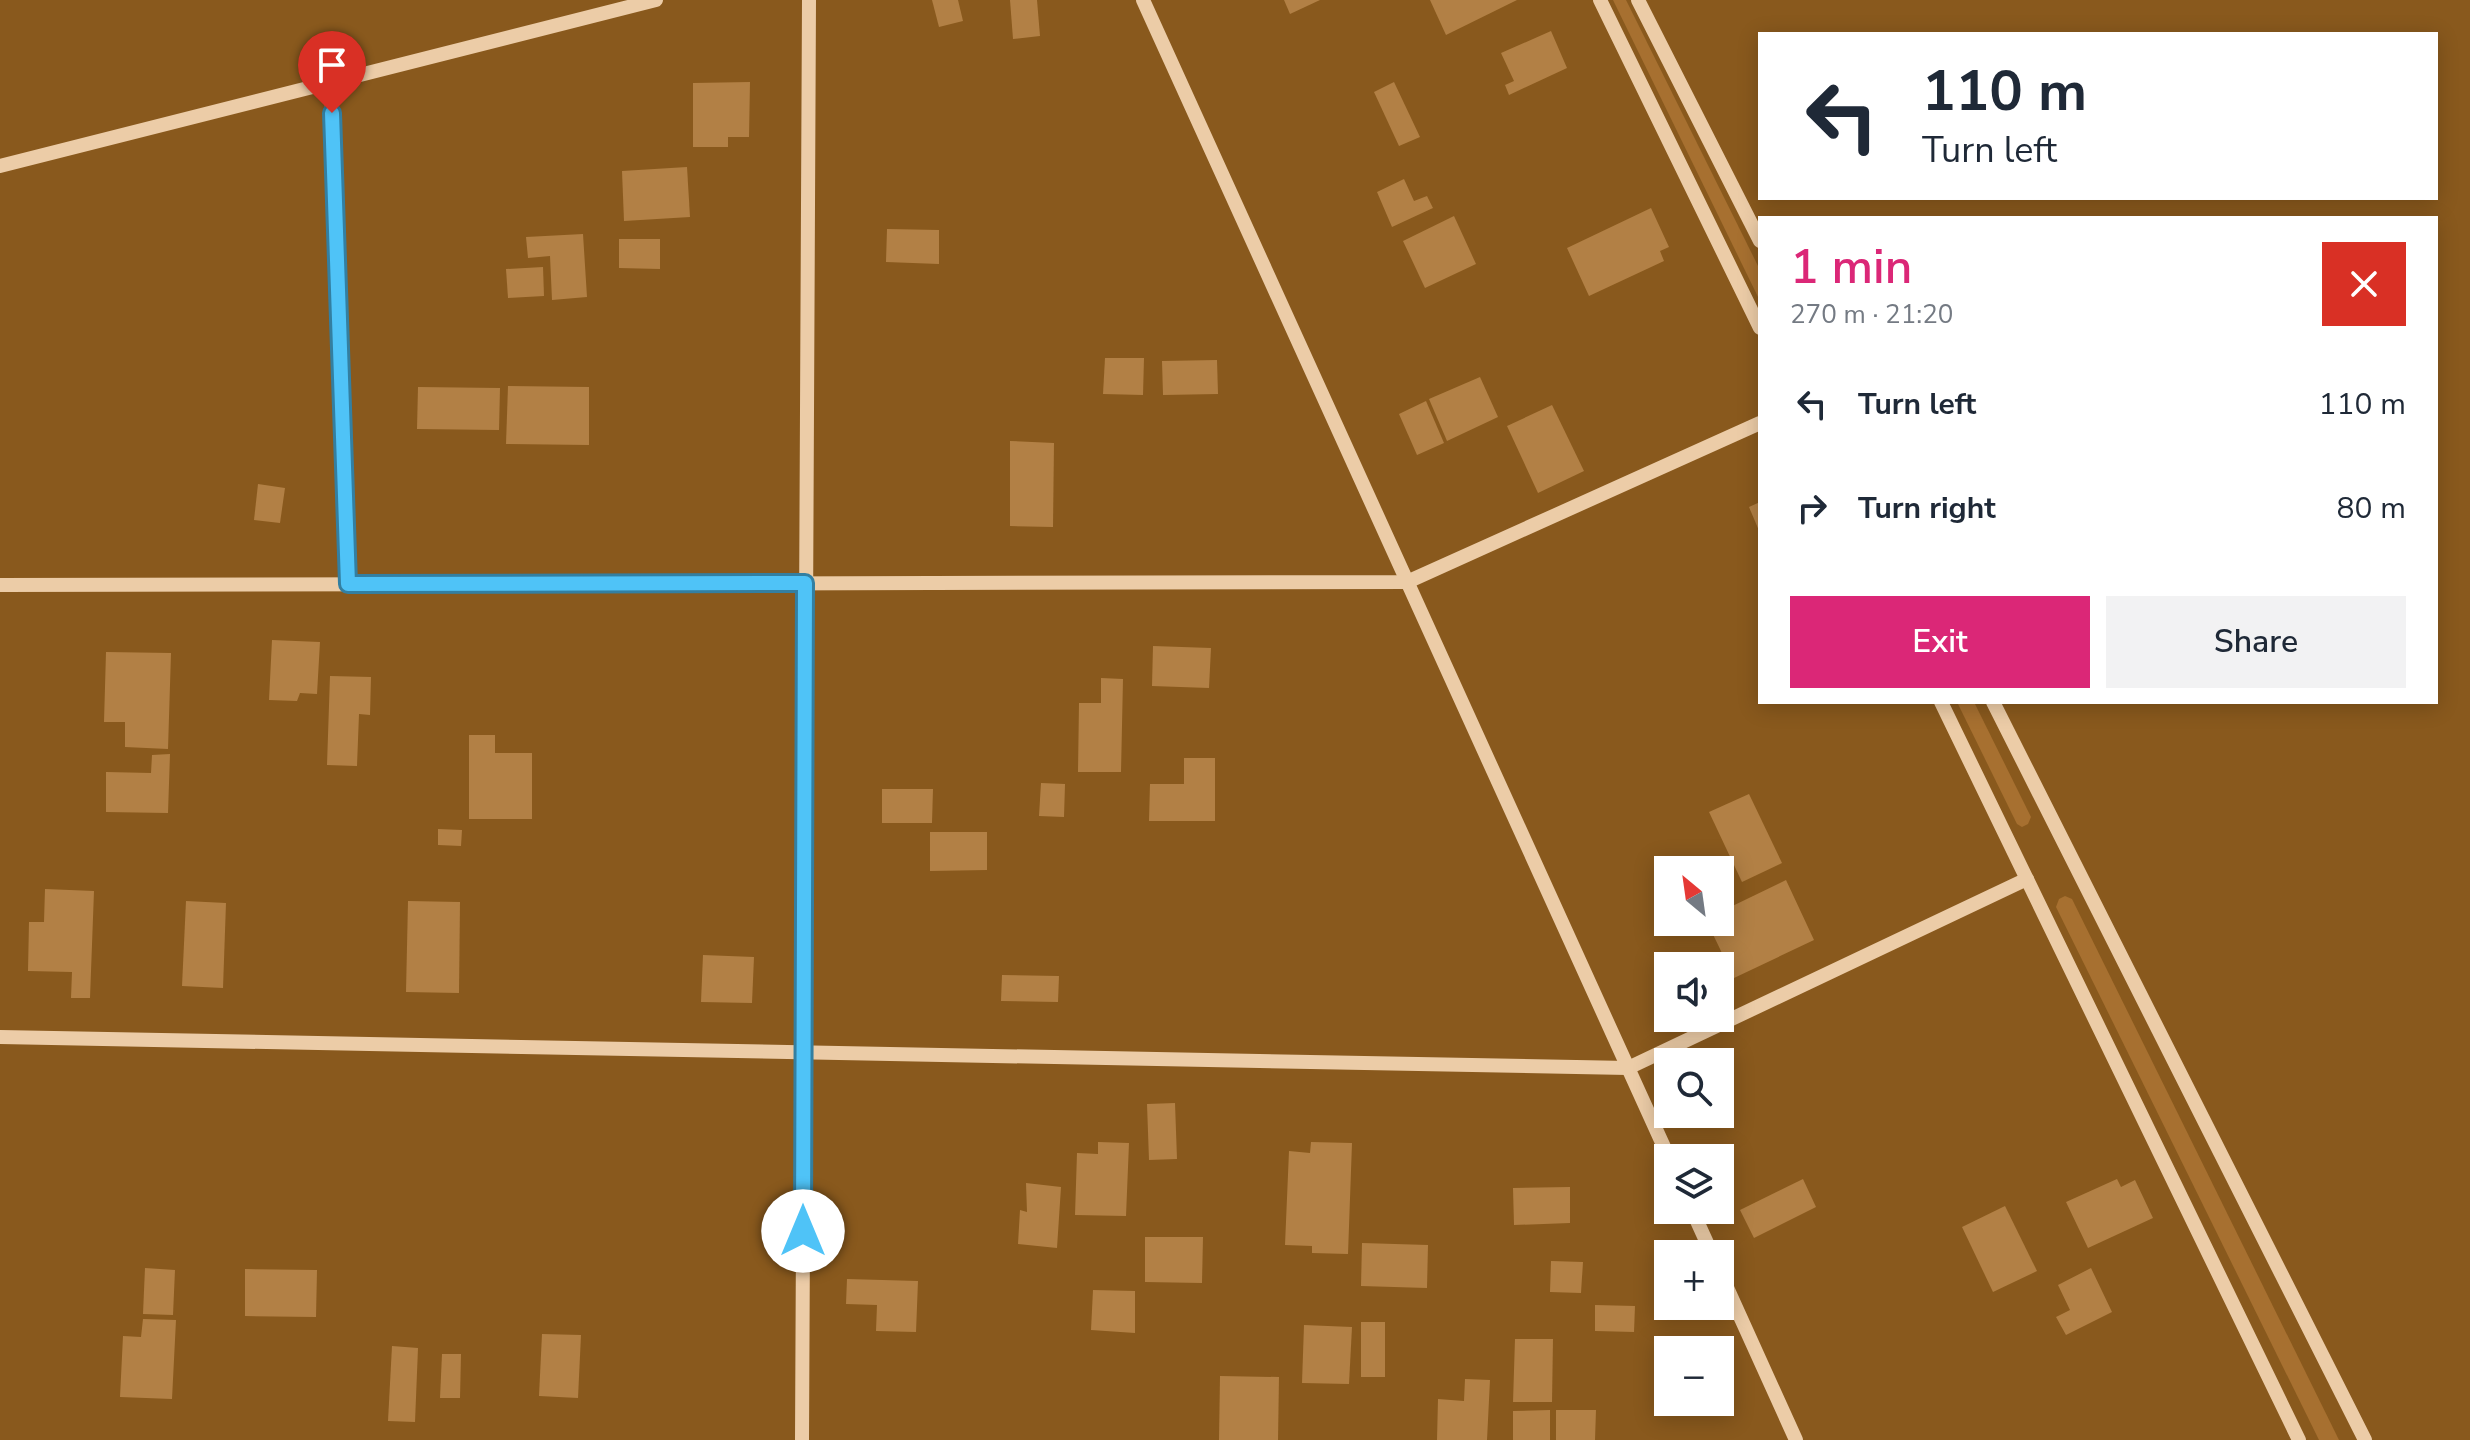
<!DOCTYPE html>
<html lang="en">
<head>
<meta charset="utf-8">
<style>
  :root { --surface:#fff; --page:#f2f2f3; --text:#1f2937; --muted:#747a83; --accent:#db2777 }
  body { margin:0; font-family:"Nunito Sans",sans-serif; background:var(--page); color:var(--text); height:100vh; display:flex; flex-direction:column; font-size:30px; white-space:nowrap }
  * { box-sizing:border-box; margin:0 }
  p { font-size:26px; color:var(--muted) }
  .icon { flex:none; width:44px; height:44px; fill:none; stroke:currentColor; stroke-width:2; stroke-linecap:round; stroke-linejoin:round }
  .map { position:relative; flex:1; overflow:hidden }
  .details { position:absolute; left:1758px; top:216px; width:680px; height:488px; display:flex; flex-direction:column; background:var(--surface); border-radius:0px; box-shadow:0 4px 20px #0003 }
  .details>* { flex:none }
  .guide { position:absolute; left:1758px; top:32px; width:680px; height:168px; border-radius:0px; box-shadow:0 4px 20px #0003; background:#fff; color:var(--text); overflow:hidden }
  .needle { width:52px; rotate:331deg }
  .buttons { position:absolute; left:1654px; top:856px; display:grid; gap:16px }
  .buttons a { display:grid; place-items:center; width:80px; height:80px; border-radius:0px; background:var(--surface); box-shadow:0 4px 20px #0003; font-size:40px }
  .pin { position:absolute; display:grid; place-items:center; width:68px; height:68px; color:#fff; margin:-82px -34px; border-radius:50% 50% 50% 0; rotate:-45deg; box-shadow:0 0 8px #0007 }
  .pin .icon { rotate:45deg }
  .me { position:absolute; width:88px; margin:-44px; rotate:0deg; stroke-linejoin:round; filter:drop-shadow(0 0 6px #0008) }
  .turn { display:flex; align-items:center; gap:28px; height:168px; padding:0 32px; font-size:36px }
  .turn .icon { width:104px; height:104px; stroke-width:2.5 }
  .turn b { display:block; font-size:56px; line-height:68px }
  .round { display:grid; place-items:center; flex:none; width:84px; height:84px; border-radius:0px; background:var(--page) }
  .overview { display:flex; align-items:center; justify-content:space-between; height:136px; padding:0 32px }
  h1 { font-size:48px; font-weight:600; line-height:60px; color:var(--accent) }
  .cta { display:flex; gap:16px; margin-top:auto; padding:16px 32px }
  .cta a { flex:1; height:92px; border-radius:0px; background:var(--accent); color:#fff; font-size:32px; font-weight:600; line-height:92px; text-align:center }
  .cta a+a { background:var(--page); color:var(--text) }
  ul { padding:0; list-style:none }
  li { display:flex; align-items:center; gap:24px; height:104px; padding:0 32px }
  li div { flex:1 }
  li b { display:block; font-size:30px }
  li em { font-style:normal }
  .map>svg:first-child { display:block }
  .green { fill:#a77030 }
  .building { fill:#b28045 }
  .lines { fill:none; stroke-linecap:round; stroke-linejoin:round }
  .minor { stroke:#eccca7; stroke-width:14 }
  .route-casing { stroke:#337fa1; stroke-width:20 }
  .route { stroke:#4fc3f7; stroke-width:14 }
</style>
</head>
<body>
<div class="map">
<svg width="2470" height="1440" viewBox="0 0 2470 1440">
  <rect width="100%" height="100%" fill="#89591d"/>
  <g class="green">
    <polygon points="1613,0 1626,0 1760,270 1760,301"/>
    <polygon points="1957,702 1974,702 2031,817 2028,824 2022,827 2017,824"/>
    <polygon points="2065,896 2072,899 2339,1440 2319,1440 2056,907 2059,899"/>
  </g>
  <g class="building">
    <polygon points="932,0 958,0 963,21 939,27"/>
    <polygon points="1010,0 1037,0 1040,36 1013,39"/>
    <polygon points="1284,0 1320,0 1290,14"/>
    <polygon points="1430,0 1517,0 1446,35"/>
    <polygon points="1551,31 1567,68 1509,95 1505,85 1514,81 1501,53"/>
    <polygon points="750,82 749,137 728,137 728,147 693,147 693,83"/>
    <polygon points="1394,82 1420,137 1399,146 1374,92"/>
    <polygon points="687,167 690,217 624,221 622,171"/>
    <polygon points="1404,179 1414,201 1427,196 1433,208 1392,227 1377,192"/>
    <polygon points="1651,208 1669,247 1660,251 1664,261 1589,296 1567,248"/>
    <polygon points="1454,216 1476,264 1425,288 1403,241"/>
    <polygon points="887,229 939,230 939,264 886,262"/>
    <polygon points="583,234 587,297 552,300 550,256 528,258 526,237"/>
    <polygon points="619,239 660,239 660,269 619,268"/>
    <polygon points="543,267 544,296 508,298 506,269"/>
    <polygon points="1105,358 1144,358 1143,395 1103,394"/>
    <polygon points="1217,360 1218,394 1163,395 1162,361"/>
    <polygon points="1480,377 1498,417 1447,441 1429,399"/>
    <polygon points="508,386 589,387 589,445 506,444"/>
    <polygon points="418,387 500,388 499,430 417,429"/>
    <polygon points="1426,401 1444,443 1417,455 1399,414"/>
    <polygon points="1552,405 1584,471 1538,493 1507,426"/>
    <polygon points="1010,441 1054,443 1053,527 1010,526"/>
    <polygon points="258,484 285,488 280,523 254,520"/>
    <polygon points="1760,502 1760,533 1749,507"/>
    <polygon points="272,640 320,642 317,694 300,693 297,701 269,700"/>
    <polygon points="1153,646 1211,648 1209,688 1152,686"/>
    <polygon points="106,652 171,653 168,749 125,747 125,722 104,722"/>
    <polygon points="330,676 371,677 370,715 359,714 357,766 327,765"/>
    <polygon points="1101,678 1123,679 1121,772 1078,772 1079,703 1101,703"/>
    <polygon points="469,735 495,735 495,753 532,753 532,819 469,819"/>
    <polygon points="170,754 168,813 106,812 106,772 151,773 152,755"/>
    <polygon points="1184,758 1215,758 1215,821 1149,821 1150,784 1184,784"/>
    <polygon points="1041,783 1065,784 1064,817 1039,816"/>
    <polygon points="882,789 933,789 932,823 882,823"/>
    <polygon points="1749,794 1782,863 1742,882 1709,812"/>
    <polygon points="438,829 462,830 461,846 438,845"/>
    <polygon points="930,832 987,832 987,870 930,871"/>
    <polygon points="1786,880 1814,940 1734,978 1707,922 1720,922 1720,912"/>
    <polygon points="45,889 94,891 90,998 71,998 72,972 28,971 29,922 44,922"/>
    <polygon points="186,901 226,903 223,988 182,986"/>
    <polygon points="408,901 460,902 459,993 406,992"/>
    <polygon points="703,955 754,957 752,1003 701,1002"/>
    <polygon points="1002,975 1059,976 1058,1002 1001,1001"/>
    <polygon points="1175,1103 1177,1159 1149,1160 1147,1104"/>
    <polygon points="1098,1142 1129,1143 1126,1216 1075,1215 1077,1153 1098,1154"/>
    <polygon points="1311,1142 1352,1143 1348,1254 1312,1253 1312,1246 1285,1245 1289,1151 1310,1153"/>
    <polygon points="1803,1179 1816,1207 1754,1238 1740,1210"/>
    <polygon points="2117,1179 2121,1187 2135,1180 2153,1218 2088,1248 2066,1202"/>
    <polygon points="1026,1183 1061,1187 1057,1248 1018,1244 1020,1210 1027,1212"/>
    <polygon points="1570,1187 1570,1223 1514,1225 1513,1188"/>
    <polygon points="2005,1206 2037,1271 1993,1292 1962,1227"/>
    <polygon points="1145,1237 1203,1237 1202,1283 1145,1282"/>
    <polygon points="1362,1243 1428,1245 1427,1288 1361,1286"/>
    <polygon points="1551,1261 1583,1262 1581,1293 1550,1292"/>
    <polygon points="145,1268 175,1270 173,1315 143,1314"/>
    <polygon points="2091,1268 2112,1312 2066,1335 2056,1317 2070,1310 2058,1285"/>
    <polygon points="245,1269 317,1270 316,1317 245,1316"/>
    <polygon points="847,1279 918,1281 916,1332 876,1331 877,1305 846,1304"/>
    <polygon points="1093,1290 1135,1291 1135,1333 1091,1330"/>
    <polygon points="1595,1305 1635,1306 1634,1332 1595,1331"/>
    <polygon points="143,1319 176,1320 172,1399 120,1397 123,1336 141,1337"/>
    <rect x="1361" y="1322" width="24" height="55"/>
    <polygon points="1304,1325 1352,1327 1349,1384 1302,1383"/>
    <polygon points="542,1334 581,1335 578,1398 539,1396"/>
    <polygon points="1515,1339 1553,1339 1552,1402 1513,1402"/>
    <polygon points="392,1346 418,1348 415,1422 388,1421"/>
    <polygon points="442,1354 461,1354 460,1398 440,1398"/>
    <polygon points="1220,1376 1279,1377 1278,1440 1219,1440"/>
    <polygon points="1465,1379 1490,1380 1487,1440 1437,1440 1438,1399 1464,1401"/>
    <polygon points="1550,1410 1550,1440 1513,1440 1513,1411"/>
    <polygon points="1556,1410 1596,1410 1595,1440 1556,1440"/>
  </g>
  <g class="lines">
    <g class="minor">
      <polyline points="1143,0 1669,1158"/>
      <polyline points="1600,0 1760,328"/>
      <polyline points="1638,0 1760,241"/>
      <polyline points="331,82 348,584"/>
      <polyline points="0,166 656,0"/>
      <polyline points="0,585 1407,582 1760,423"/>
      <polyline points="1941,702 2299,1440"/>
      <polyline points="1993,702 2365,1440"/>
      <polyline points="0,1037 1628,1068 2027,879"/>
      <polyline points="1692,1210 1712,1254"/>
      <polyline points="1720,1272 1796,1440"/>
      <polyline points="802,1440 809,0"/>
    </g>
  </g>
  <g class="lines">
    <defs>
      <polyline id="route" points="332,113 348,584 805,583 803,1231"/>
    </defs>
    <use href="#route" class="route-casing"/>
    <use href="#route" class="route"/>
  </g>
</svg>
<div class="buttons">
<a><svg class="needle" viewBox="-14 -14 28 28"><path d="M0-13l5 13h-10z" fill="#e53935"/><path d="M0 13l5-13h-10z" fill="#747a83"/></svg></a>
<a><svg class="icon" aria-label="sound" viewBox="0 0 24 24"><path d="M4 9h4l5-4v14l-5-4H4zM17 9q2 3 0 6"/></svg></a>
<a><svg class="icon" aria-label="search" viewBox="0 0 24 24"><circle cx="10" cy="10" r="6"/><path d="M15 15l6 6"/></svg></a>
<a><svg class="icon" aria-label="layers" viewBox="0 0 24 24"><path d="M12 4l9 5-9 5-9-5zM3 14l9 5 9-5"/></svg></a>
<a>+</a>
<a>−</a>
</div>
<div class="pin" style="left:332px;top:113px;background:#d93025"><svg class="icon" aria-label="arrive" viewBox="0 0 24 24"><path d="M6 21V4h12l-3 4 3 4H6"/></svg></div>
<svg class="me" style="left:803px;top:1231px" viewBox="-20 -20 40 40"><circle r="19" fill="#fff"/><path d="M0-13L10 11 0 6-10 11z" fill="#4fc3f7"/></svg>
<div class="guide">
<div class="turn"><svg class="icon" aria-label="left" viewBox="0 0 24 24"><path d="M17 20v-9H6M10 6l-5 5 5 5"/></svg><div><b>110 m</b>Turn left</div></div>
</div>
<section class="details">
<div class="overview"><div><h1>1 min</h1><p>270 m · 21:20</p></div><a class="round" style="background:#d93025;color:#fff"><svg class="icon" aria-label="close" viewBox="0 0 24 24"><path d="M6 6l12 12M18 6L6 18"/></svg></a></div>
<ul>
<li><svg class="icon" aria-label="left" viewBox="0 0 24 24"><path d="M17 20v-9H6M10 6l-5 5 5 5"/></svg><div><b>Turn left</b></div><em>110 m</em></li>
<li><svg class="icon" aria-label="right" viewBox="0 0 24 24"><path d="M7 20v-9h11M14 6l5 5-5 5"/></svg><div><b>Turn right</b></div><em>80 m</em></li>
</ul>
<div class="cta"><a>Exit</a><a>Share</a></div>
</section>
</div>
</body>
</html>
